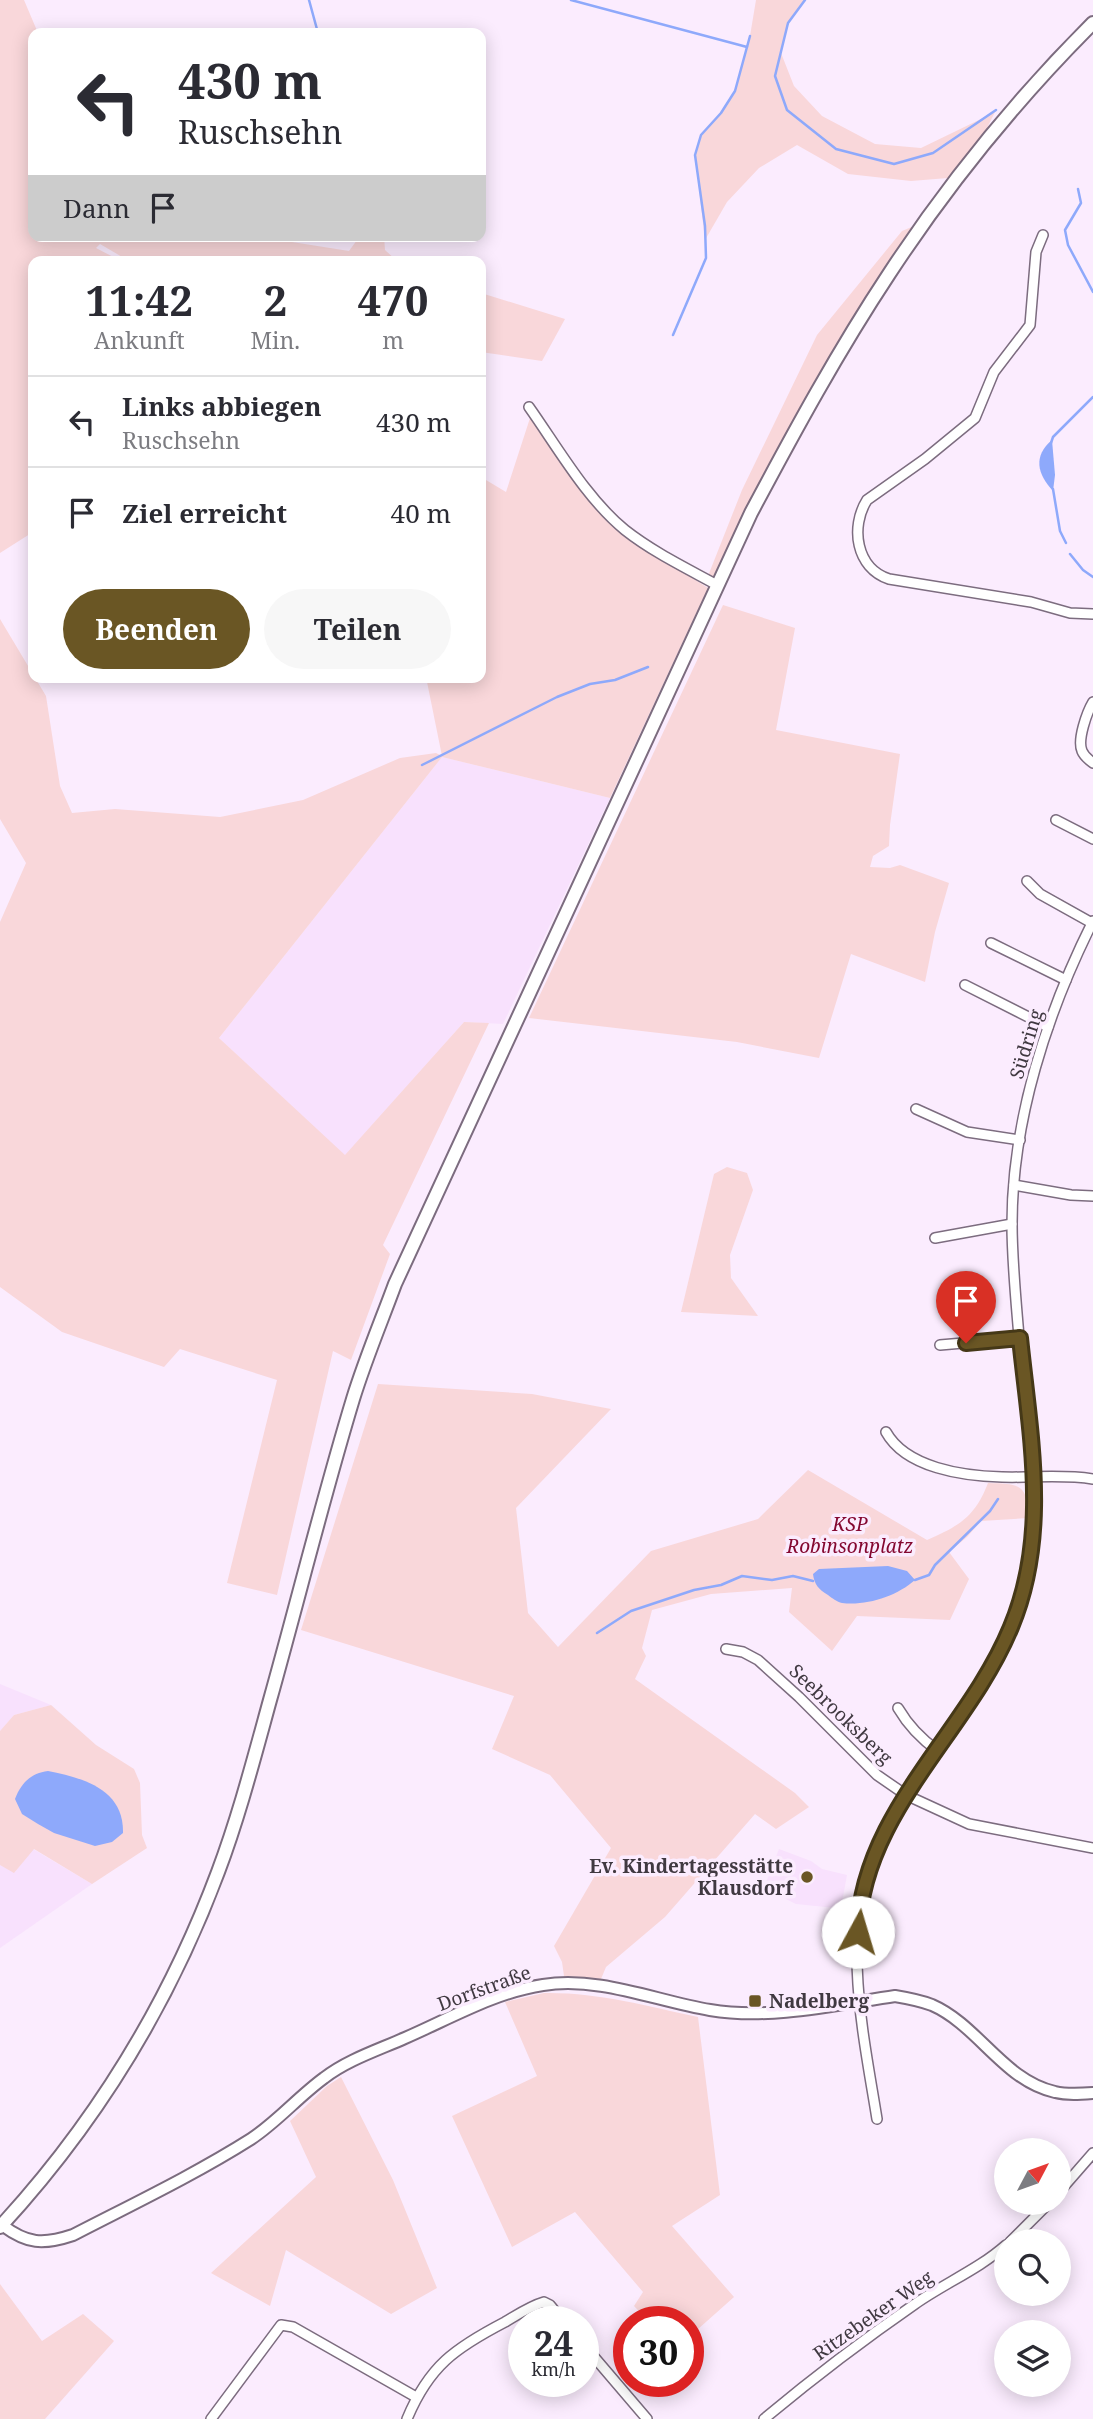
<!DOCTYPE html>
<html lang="de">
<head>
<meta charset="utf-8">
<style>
  :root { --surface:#fff; --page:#f7f7f7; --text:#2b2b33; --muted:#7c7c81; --line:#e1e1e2; --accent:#6a5624 }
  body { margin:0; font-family:"Noto Serif",serif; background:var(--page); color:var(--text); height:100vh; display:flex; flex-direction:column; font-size:26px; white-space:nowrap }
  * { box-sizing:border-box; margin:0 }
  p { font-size:23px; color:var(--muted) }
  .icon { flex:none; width:38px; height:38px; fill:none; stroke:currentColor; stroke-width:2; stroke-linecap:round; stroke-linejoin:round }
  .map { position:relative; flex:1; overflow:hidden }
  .side { position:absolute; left:28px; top:256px; width:458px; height:427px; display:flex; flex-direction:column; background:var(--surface); border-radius:14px; box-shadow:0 4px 18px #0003 }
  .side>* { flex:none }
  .top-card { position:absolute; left:28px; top:28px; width:458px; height:214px; border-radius:14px; box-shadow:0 4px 18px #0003; background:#fff; color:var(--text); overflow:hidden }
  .needle { width:46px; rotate:49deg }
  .controls { position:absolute; left:994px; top:2138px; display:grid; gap:14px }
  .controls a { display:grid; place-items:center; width:77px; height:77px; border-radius:50%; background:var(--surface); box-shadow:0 4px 18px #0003; font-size:35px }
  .speed { position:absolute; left:508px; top:2306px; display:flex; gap:14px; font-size:35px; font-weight:700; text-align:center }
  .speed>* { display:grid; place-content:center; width:91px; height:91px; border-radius:50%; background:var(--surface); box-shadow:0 4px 18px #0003; line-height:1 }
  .speed small { font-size:18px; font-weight:400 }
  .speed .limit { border:10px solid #d22; background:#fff; color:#111 }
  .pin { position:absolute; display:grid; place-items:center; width:60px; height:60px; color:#fff; margin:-72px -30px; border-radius:50% 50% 50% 0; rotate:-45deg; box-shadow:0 0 7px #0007 }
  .pin .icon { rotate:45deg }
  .me { position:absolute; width:77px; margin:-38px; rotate:6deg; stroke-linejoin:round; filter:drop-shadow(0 0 5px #0008) }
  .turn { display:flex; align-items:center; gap:24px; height:147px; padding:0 35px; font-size:32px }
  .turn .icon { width:91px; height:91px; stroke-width:2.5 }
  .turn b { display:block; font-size:49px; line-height:60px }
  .then { display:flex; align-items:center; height:66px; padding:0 35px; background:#0003; gap:14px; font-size:26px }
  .eta { display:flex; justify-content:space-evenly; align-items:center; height:119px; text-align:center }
  .eta b { font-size:42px; font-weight:700; line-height:49px }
  .button { display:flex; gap:14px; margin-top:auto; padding:14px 35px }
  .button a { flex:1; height:80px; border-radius:42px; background:var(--accent); color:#fff; font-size:28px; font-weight:700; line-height:80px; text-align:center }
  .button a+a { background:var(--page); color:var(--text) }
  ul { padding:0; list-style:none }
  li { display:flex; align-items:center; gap:21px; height:91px; padding:0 35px; border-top:2px solid var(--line) }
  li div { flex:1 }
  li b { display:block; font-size:26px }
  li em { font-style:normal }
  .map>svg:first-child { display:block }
  .built { fill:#f8e1fd }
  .green { fill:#f9d7da }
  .water { fill:#8ea9fb }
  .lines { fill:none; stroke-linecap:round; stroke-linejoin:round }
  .stream { stroke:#8ea9fb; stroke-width:2.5 }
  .minor-casing { stroke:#7c6c7f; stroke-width:12 }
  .tertiary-casing { stroke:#7c6c7f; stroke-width:14 }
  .secondary-casing { stroke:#7c6c7f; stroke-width:16 }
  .minor { stroke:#fff; stroke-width:9 }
  .tertiary { stroke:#fff; stroke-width:10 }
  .secondary { stroke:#fff; stroke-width:12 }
  .route-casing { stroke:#453817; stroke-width:18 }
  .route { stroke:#6a5624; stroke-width:12 }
  .poi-dot { fill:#6a5624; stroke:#fbecfe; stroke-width:2.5 }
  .labels { text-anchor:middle; stroke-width:7; stroke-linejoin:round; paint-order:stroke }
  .street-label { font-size:19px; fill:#403941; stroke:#fbecfe }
  .park-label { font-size:19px; font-style:italic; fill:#840831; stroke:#fbecfe }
  .poi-label { font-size:19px; font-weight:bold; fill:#403941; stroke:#fbecfe; text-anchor:end }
</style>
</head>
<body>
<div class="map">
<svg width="1093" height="2419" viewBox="0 0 1093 2419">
  <rect width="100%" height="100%" fill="#fbecfe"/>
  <g class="built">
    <polygon points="442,757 610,798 503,1024 464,1022 345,1156 219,1038"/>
    <polygon points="0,1684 51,1705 14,1715 0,1731"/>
    <polygon points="33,1849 92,1884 0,1948 0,1865 15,1872"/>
    <polygon points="779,1849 811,1861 822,1869 847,1875 842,1902 835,1908 796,1904 764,1888"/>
  </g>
  <g class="green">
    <polygon points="0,0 24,0 38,33 33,33 33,236 254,236 349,251 357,240 357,236 384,236 385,250 397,261 129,261 100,244 96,248 121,261 33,261 33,532 0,553"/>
    <polygon points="756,0 805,0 788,23 781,53 794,86 822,116 875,144 921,148 985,117 996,110 985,132 948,178 911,181 848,174 797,145 759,168 727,202 705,240 695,155 701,135 721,113 735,91 750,36"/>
    <path d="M 914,226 C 841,339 775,456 715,576 L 708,576 L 742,490 L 817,335 L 902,231 Z"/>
    <polygon points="481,293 565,319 542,361 481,352"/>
    <polygon points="531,415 598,506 646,549 708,588 610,798 442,757 219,1038 345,1155 464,1022 489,1023 383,1245 390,1254 351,1360 333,1351 277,1595 227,1583 277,1380 180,1349 164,1367 62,1332 0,1287 0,922 26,863 0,819 0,619 46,696 60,786 72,813 115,809 220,817 303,800 400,758 436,753 442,756 426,677 481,677 481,477 506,492"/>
    <polygon points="723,605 795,628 776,730 900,754 890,825 889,846 873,856 870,867 890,868 900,865 949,883 935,932 925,982 851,954 819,1058 737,1042 529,1018"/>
    <polygon points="727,1167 747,1173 753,1190 730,1255 731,1278 758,1316 681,1312 714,1174"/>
    <path d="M 378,1384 L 532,1394 L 611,1409 L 516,1508 L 528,1613 L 558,1647 L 651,1551 L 758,1519 L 808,1470 L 927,1540 C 959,1526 975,1517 988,1483 C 1020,1484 1028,1484 1028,1518 L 981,1521 L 967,1537 L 949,1552 L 969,1579 L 950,1620 L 857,1616 L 832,1651 L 789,1612 L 792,1588 L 711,1594 L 652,1610 L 642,1648 L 646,1656 L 635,1679 L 795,1793 L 809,1807 L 776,1829 L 755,1814 L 665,1917 L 606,1967 L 601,1979 L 564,1976 L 562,1962 L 554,1946 L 611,1848 L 550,1775 L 492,1749 L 514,1696 L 301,1630 Z"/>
    <polygon points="51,1705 96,1745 134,1769 140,1783 142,1835 147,1848 92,1884 34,1849 14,1873 0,1865 0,1731 14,1715"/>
    <path d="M 544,1993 C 596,1992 647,2006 698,2017 L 720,2195 L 672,2226 L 734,2297 L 688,2338 L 688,2322 L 649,2322 L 634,2306 L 643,2292 L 575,2212 L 512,2247 L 452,2116 L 537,2076 L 505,2002 Z"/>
    <polygon points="341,2077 393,2180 437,2288 391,2314 286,2250 270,2306 211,2273 316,2177 290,2121 327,2086"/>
    <polygon points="0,2284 42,2341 83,2314 114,2341 45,2419 0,2419"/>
  </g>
  <g class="water">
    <path d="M 1052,440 L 1055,475 L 1053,491 C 1037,474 1033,456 1052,440 Z"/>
    <path d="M 888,1566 L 907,1571 L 915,1580 C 897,1596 867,1606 842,1603 C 837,1602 832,1598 828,1595 C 819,1590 814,1584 813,1574 L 819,1569 Z"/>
    <path d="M 48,1771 C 83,1778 124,1789 123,1833 L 112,1842 L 95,1846 L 54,1833 L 38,1824 L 22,1814 L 15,1799 C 21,1783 31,1773 48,1771 Z"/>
  </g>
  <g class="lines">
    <g class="stream">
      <polyline points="309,0 318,33"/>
      <polyline points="571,0 747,47"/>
      <polyline points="805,0 788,23 775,76 787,110 836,149 894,164 933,153 996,110"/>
      <polyline points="1078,189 1081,203 1065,230 1068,245 1093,292"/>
      <polyline points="673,335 706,258 705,226 695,155 701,135 721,113 735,91 750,36"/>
      <polyline points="1051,443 1053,437 1093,397"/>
      <polyline points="1053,489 1060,531 1066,543"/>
      <polyline points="1070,554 1083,570 1093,577"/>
      <polyline points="422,765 557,697 590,684 615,680 648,667"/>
      <polyline points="915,1580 929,1575 935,1565 990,1511 998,1499"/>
      <polyline points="597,1633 631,1611 694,1590 721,1585 742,1576 772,1580 793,1576 813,1581"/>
    </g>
    <defs>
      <g id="minor">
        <path d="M 1043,235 L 1036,252 L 1030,325 L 994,372 L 975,418 L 925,459 L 867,500 C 850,527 856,568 889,579 L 1031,602 L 1070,613 L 1093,614"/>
        <path d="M 529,407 C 558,448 586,498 625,530 C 653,552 686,568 717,585"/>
        <path d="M 1093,702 C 1087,712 1077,740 1082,751 C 1084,756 1089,760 1093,763"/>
        <polyline points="1056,820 1093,839"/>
        <polyline points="1027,881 1040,894 1092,923"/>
        <polyline points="991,943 1066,980"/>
        <polyline points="965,985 1048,1027"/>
        <polyline points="916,1109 967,1132 1020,1140"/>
        <polyline points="1014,1185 1071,1195 1093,1196"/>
        <polyline points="935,1238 1012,1224"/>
        <polyline points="940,1345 1020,1338"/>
        <path d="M 886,1432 C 906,1468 963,1476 1002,1477 C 1033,1478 1062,1474 1093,1479"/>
        <polyline points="726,1649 743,1652 758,1660 799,1697 877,1775 906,1795 969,1824 1093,1848"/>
        <path d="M 898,1708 C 908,1725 921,1739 938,1751"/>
        <path d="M 877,2119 C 863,2032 841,1936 875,1851 C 890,1816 914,1786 935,1755 C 975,1696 1018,1636 1030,1564 C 1043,1489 1026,1412 1019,1337 C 1016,1300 1012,1261 1012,1224 C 1012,1120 1047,1013 1093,921"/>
        <polyline points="1059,2192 1093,2153"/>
        <polyline points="1010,2242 1049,2203"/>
        <polyline points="583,2344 647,2419"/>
        <polyline points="211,2419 281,2325 293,2327 416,2397"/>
        <path d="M 407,2419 C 429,2366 455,2348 505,2322 C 517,2315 530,2306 544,2302 L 550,2305 L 564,2322"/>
        <path d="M 764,2419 C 813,2378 863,2340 915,2304 C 945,2283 979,2269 1006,2245"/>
      </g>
      <path id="tertiary" d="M 2,2225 C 27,2244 43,2245 73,2235 C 133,2204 194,2175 251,2139 C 277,2122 298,2097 324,2078 C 347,2060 378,2050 405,2038 C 449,2019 495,1992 543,1985 C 599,1976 656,2001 710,2010 C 770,2020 835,2005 895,1996 C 907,1998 919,2000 932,2005 C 978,2025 1004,2081 1055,2092 C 1067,2095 1080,2094 1093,2093"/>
      <path id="secondary" d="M 0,2227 C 95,2124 169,2003 218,1872 C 239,1816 254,1758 270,1700 C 298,1600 323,1498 353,1399 C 365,1360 381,1322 395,1284 L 751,513 C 794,432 838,351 889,274 C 948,184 1017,99 1093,23"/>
    </defs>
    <use href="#minor" class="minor-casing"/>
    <use href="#tertiary" class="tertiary-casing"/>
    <use href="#secondary" class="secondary-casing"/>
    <use href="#minor" class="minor"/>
    <use href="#tertiary" class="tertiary"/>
    <use href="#secondary" class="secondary"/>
  </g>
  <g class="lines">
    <defs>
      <path id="route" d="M 858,1932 C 862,1812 968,1732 1011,1627 C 1050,1534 1030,1435 1020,1338 L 966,1343"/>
    </defs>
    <use href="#route" class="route-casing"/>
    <use href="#route" class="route"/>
  </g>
  <g class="poi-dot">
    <circle cx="807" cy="1877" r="7"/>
    <rect x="748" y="1994" width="14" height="14" rx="3.5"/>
  </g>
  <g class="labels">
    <g class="street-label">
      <text transform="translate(1026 1044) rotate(-73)" y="7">Südring</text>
      <text transform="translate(841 1714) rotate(44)" y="7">Seebrooksberg</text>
      <text transform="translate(484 1988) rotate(-20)" y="7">Dorfstraße</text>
      <text transform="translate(873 2315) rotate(-35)" y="7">Ritzebeker Weg</text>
    </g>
    <g class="park-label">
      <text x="850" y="1531">KSP<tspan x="850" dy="22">Robinsonplatz</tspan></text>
    </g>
    <g class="poi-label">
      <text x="793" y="1873">Ev. Kindertagesstätte<tspan x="793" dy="22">Klausdorf</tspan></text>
      <text x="769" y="2008" text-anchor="start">Nadelberg</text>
    </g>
  </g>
</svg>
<div class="controls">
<a><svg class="needle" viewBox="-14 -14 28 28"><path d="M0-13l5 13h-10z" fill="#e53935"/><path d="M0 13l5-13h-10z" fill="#7c7c81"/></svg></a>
<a><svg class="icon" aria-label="search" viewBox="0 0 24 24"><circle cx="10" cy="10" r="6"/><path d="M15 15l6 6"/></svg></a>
<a><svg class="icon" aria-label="layers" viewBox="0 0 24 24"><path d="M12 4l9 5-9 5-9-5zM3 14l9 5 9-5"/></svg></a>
</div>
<div class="speed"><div>24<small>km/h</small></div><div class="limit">30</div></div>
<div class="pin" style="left:966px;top:1343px;background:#d93025"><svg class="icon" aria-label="arrive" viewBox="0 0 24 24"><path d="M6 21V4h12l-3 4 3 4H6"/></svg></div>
<svg class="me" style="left:858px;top:1932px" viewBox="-20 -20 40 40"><circle r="19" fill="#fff"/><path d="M0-13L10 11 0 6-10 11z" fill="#6a5624"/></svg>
<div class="top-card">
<div class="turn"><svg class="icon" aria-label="left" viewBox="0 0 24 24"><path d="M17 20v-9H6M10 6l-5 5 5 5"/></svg><div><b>430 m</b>Ruschsehn</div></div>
<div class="then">Dann<svg class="icon" aria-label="arrive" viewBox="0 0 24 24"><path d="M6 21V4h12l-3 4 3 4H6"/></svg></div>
</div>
<section class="side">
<div class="eta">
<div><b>11:42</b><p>Ankunft</p></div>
<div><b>2</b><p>Min.</p></div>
<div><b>470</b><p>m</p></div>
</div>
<ul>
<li><svg class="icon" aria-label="left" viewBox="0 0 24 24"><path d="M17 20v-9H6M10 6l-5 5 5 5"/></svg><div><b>Links abbiegen</b><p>Ruschsehn</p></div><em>430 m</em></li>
<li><svg class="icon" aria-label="arrive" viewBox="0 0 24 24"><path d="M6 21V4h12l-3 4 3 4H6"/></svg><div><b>Ziel erreicht</b></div><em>40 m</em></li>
</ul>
<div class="button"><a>Beenden</a><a>Teilen</a></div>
</section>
</div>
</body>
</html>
